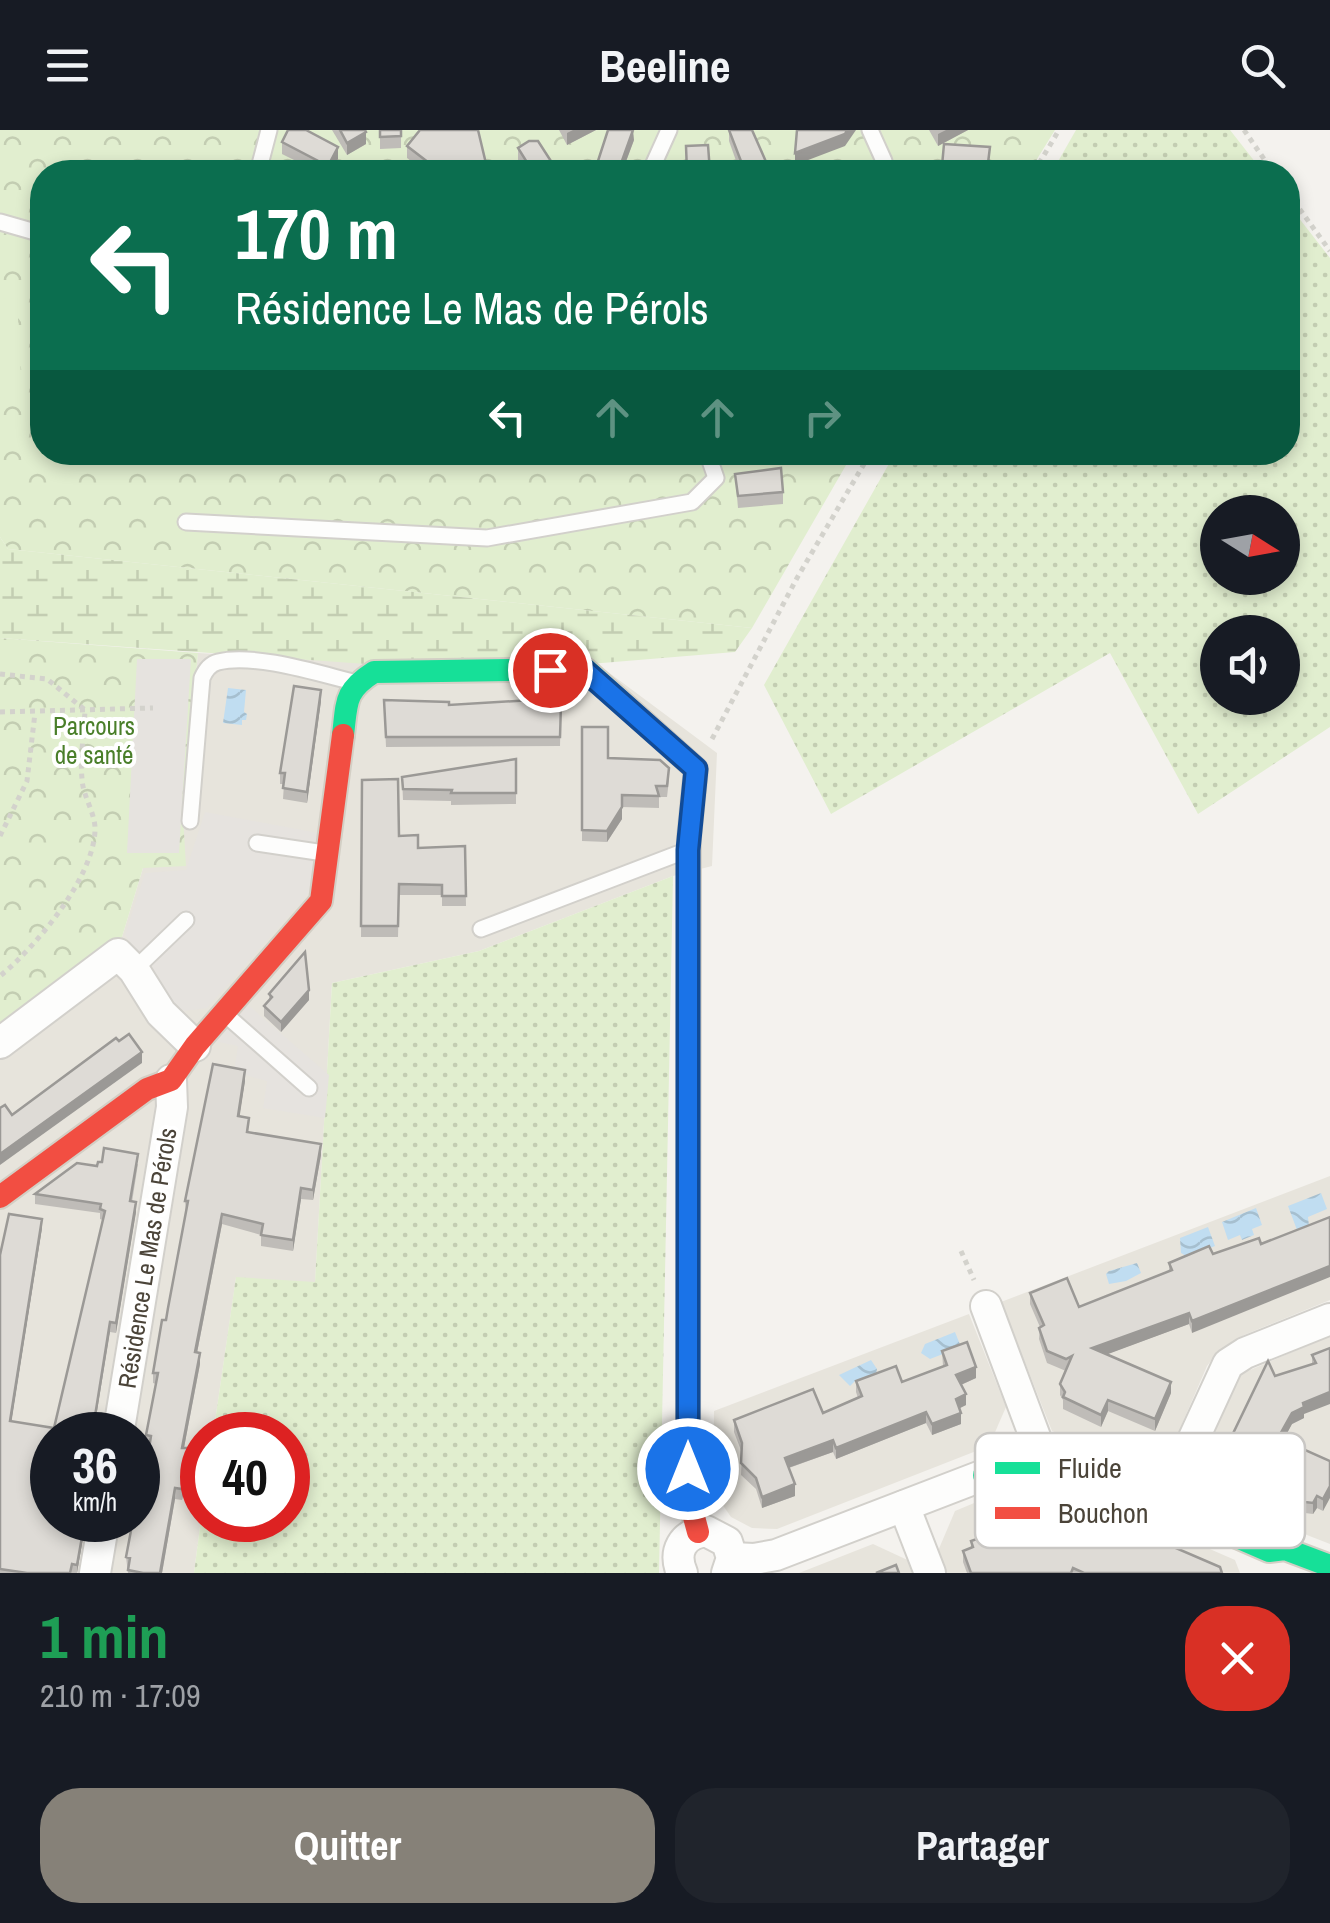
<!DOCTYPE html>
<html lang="fr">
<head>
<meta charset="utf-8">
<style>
  :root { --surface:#171b24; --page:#20242c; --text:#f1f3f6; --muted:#9ea1a6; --accent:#868178 }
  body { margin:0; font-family:"Archivo Narrow",sans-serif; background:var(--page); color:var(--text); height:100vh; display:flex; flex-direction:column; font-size:38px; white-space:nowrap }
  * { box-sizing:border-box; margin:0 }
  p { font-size:32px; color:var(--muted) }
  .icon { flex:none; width:55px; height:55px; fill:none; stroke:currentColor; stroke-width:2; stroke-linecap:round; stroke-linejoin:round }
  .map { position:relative; height:1443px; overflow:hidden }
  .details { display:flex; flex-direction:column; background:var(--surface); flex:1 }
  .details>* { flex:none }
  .top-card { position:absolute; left:30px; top:30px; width:1270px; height:305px; border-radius:40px; box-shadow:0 5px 15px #0003; background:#0b6e4f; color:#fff; overflow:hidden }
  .needle { width:65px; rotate:101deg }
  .buttons { position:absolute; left:1200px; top:365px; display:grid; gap:20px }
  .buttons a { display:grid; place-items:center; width:100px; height:100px; border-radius:50%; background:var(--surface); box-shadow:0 5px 15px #0003; font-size:50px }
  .speed { position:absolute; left:30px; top:1282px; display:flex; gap:20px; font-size:50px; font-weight:700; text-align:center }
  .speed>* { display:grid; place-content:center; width:130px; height:130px; border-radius:50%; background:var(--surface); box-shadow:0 5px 15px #0003; line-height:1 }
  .speed small { font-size:25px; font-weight:400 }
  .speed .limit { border:15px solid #d22; background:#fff; color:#111 }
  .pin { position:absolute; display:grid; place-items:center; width:85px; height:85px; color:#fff; margin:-42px; border:5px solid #fff; border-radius:50%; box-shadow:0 2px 10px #0007 }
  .me { position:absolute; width:110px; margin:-55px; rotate:0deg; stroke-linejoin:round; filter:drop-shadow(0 0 8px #0008) }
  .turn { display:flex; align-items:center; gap:35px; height:210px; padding:0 40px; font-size:45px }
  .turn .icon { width:130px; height:130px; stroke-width:2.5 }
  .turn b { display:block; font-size:70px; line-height:85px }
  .lanes { display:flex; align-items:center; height:95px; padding:0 40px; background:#0003; justify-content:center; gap:50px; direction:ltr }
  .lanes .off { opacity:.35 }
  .round { display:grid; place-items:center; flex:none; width:105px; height:105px; border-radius:40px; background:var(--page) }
  .summary { display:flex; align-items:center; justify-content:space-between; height:170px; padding:0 40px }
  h1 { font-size:60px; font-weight:800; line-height:75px; color:#1e9e55 }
  .cta { display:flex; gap:20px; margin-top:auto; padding:20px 40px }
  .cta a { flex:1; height:115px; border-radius:40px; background:var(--accent); color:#fff; font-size:40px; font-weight:800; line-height:115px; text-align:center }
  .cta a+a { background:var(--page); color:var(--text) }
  header { display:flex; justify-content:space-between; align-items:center; height:130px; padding:0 40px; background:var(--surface); font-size:45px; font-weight:800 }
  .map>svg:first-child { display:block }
  .residential { fill:#e7e4dc; fill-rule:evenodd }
  .grass { fill:url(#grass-dots); fill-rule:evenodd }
  .forest { fill:url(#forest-crowns) }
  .wetland { fill:url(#wetland-marsh) }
  .pitch { fill:#e1eecf }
  .parking { fill:#e6e3df }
  .water { fill:url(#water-waves) }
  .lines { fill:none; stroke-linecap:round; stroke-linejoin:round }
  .lane-casing { stroke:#d2d0cb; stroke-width:19 }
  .street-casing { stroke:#d2d0cb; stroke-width:34 }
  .fast-casing { stroke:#d3cfc5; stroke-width:26 }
  .jam-casing { stroke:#d3cfc5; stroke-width:26 }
  .path { stroke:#d3d2cc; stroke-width:5; stroke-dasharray:5 5; stroke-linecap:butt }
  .lane { stroke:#fdfdfc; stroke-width:15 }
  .street { stroke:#fdfdfc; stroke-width:30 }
  .fast { stroke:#16e098; stroke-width:22 }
  .jam { stroke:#f24e42; stroke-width:22 }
  .wall { fill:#bfbcb8 }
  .shaded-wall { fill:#9b9996 }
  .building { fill:#dedbd6; stroke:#9b9996; stroke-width:2.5 }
  .route-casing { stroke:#114b97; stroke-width:25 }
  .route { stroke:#1a73e8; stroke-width:18 }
  .labels { text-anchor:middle; stroke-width:8; stroke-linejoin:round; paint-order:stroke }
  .park-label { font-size:25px; fill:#4a7f2a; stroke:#fff }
  .street-label { font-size:25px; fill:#4b4439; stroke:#fff }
  .key { fill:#fff; stroke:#c9c7c4; stroke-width:2.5 }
  .key-label { font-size:28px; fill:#4b4439 }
</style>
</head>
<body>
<header><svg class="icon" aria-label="menu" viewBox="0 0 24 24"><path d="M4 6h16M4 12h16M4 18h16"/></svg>Beeline<svg class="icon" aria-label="search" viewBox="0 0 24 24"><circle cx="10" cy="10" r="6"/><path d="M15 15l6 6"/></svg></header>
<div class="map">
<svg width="1330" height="1443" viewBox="0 0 1330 1443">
  <defs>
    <pattern id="grass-dots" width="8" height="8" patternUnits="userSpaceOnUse" patternTransform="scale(2.5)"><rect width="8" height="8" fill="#e1eecf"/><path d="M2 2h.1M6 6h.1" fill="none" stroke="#c3cdb2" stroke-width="1.8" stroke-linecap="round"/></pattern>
    <pattern id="forest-crowns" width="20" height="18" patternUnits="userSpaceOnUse" patternTransform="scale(2.5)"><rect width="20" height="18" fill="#e1eecf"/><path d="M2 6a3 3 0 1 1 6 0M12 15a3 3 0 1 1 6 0" fill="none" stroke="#c3cdb2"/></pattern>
    <pattern id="wetland-marsh" width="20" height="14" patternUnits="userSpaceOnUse" patternTransform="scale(2.5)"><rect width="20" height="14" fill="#e1eecf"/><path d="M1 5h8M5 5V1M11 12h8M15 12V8" fill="none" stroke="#c3cdb2"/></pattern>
    <pattern id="water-waves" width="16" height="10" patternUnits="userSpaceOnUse" patternTransform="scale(2.5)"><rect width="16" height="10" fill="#c0ddf1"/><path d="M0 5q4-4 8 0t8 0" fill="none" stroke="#a6bfcf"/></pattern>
  </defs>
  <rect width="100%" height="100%" fill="#f4f2ee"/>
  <g class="residential">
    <path d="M 198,523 L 346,531 L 592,530 L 717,623 L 712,736 L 673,746 L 479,821 L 332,853 L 315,1153 L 236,1148 L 213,1305 L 202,1305 L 202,1381 L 194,1443 L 0,1443 L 0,899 L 122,807 L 143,738 L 183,686 ZM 52,1305 L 138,1305 L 138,1390 L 52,1390 Z"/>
    <polygon points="1330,1046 1330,1170 1244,1205 1217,1223 1207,1236 1172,1317 1132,1331 1052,1301 1001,1172"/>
    <polygon points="969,1184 1006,1277 989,1316 777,1399 752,1398 731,1387 713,1361 714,1281"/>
    <polygon points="1330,1206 1330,1414 1220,1371 1202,1328 1233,1255 1243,1243"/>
    <polygon points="1038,1352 1063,1355 1235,1430 1240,1443 946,1443 938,1421 955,1381 1022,1353"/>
    <polygon points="873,1414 914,1433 918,1443 799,1443"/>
  </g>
  <g class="grass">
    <polygon points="1076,0 1230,0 1263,42 1052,42"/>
    <path d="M 1288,74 L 1330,128 L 1330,597 L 1198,684 L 1110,523 L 831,684 L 764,555 L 895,323 L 1288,322 ZM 1218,382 L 1282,382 L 1282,448 L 1218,448 ZM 1282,502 L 1282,568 L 1218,568 L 1218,502 Z"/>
    <polygon points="673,746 659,1443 194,1443 202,1381 202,1390 288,1390 288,1305 213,1305 236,1147 315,1152 332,853 479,821"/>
  </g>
  <g class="forest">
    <polygon points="0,0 1055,0 1029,42 42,42 42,322 853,323 752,498 8,419 0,407"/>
    <polygon points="0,508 198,523 183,686 186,736 143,738 122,807 0,911"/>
  </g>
  <polygon class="wetland" points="0,407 8,419 752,498 735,522 602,533 380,535 0,508"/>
  <polygon class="pitch" points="17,168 22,267 0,268 0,169"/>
  <g class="parking">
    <polygon points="137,529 191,529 179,723 127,723"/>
    <polygon points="205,682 318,703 309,763 207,878 184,881 171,871 125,805 145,743 186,740"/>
    <polygon points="247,874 329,945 325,988 263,978 267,951 234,942 238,916 214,911"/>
  </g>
  <g class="water">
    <polygon points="228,558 246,560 244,582 247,584 246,590 242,590 242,595 223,593"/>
    <polygon points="1321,1063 1327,1079 1308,1087 1309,1096 1297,1100 1288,1076"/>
    <polygon points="1256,1078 1262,1095 1252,1099 1254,1105 1242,1110 1240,1105 1228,1110 1222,1092"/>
    <polygon points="1208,1097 1215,1116 1188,1127 1181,1123 1180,1108"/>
    <polygon points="1137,1133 1141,1143 1126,1151 1109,1154 1106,1144 1109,1141"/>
    <polygon points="955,1202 961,1217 930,1229 921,1223 925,1214"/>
    <polygon points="871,1230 877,1239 875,1249 856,1250 850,1256 839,1245"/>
  </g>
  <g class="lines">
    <defs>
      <g id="lane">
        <polyline points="870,0 884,31"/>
        <polyline points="258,42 269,0"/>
        <polyline points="650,42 669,0"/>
        <polyline points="0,92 42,104"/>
        <polyline points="186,392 487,408 692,372 716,348 707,322"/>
        <path d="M 190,691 L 202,548 C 205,541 210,534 218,532 C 254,523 317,543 353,552"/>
        <polyline points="257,713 324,723"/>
        <polyline points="481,799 685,721"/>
        <polyline points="134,840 186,790"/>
        <polyline points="226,885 309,958"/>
      </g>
      <g id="street">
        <polyline points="0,913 118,824 134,840 161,883 195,916"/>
        <polyline points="986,1176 1035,1307 1038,1338"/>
        <polyline points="118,1305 172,977 171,950"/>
        <polyline points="1164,1373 1228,1234 1245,1223 1330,1189"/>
        <polyline points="904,1376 930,1443"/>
        <polyline points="732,1428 754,1429 776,1425 984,1345 1003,1346"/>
        <polyline points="95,1443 104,1390"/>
        <path d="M 682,1443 C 673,1422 682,1404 706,1401 L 727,1412 L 732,1428 L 727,1443"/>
      </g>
      <g id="fast">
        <path d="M 343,605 C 347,572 344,561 374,542 L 585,539 L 696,639 L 689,708"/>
        <path d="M 984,1345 C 1008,1319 1048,1314 1076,1337 L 1269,1421 L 1285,1419 L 1330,1436"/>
      </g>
      <g id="jam">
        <polyline points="689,708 688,1339 690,1372 698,1402"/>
        <polyline points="0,1067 147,959 171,950 195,916 321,771 343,605"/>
      </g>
    </defs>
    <use href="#lane" class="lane-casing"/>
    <use href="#street" class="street-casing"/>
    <use href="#fast" class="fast-casing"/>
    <use href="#jam" class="jam-casing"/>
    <g class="path">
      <polyline points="1244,0 1273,42"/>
      <polyline points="1034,42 1059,0"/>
      <polyline points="1288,63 1330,121"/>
      <path d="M 0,544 L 47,549 L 85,580 C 84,603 80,627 82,649 C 83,667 96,684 95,701 C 93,748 36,817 0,846"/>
      <polyline points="0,582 153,578"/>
      <polyline points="712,609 797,448 871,322"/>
      <polyline points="0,706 27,651 35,583"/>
      <polyline points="961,1121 974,1150"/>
    </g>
    <use href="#lane" class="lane"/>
    <use href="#street" class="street"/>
    <use href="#fast" class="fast"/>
    <use href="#jam" class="jam"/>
  </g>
  <g class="wall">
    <polygon points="332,0 365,0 366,14 347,25"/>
    <polygon points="380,0 401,0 401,18 380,19"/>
    <polygon points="559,0 596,0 567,15"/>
    <polygon points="729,0 767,42 740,42 729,11"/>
    <polygon points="929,0 968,0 938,16"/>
    <polygon points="634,10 622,42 597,42 597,34"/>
    <polygon points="282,12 338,29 331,42 318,42 282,24"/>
    <polygon points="944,14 990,29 988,42 942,42"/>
    <polygon points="407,16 488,42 425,42 407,28"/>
    <polygon points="518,18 558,42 525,42 518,30"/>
    <polygon points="735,344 783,362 783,374 738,378"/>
    <polygon points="384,570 449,575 561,574 560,616 386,617"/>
    <polygon points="321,571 307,673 283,669 284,654 280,654 280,643"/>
    <polygon points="582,597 608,628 669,650 667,667 659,667 659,678 622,677 622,689 607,712 582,711"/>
    <polygon points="516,629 516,674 451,675 451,671 403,670 402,647"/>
    <polygon points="362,650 399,706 418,718 465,716 466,776 442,776 442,765 399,765 398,807 361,807"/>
    <polygon points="269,864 309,870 281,902 264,886 264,876 269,871"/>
    <polygon points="245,951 239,987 249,1002 321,1025 313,1070 301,1069 293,1121 261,1116 261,1105 222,1094 197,1223 200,1234 184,1318 188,1329 182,1370 175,1369 162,1443 128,1443 126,1427 142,1363 150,1316 146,1316 146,1305 156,1254 153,1253 153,1243 166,1190 186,1082 185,1071"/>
    <polygon points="138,1034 132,1072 136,1082 116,1203 110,1202 52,1305 86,1390 77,1443 0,1443 0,1125 42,1098 11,1292 54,1298 103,1090 100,1089 100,1083 35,1074 35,1064"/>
    <polygon points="1209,1116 1192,1203 1189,1194 1107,1224 1171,1263 1155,1301 1108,1281 1101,1297 1063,1279 1063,1270 1060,1265 1060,1254 1066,1241 1047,1233 1039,1209 1040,1197 1030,1174 1030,1163 1079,1177 1169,1142 1169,1133"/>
    <polygon points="1330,1218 1304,1284 1304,1288 1292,1294 1283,1310 1330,1331 1323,1381 1317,1378 1313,1384 1305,1383 1236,1352 1226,1329 1226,1318 1275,1246 1312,1234 1312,1225"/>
    <polygon points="942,1221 976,1248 961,1255 966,1275 960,1278 961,1294 932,1305 926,1293 836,1329 833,1322 789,1338 795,1366 762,1378 756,1359 741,1345 742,1323 734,1302 734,1290 823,1283 858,1268 856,1262 856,1251 902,1252 943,1236"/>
    <polygon points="1025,1389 1222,1443 967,1443 963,1432 963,1421 971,1418 971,1411 994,1403 994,1394"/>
  </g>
  <g class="shaded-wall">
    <polygon points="573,0 596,0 567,15 567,3"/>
    <polygon points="633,0 634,10 622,42 618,42"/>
    <polygon points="847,0 856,0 845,16 795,35 795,23"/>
    <polygon points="946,0 968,0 938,16 938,4"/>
    <polygon points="366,2 366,14 347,25 347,13"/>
    <polygon points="338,17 338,29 331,42 328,42 328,36"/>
    <polygon points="767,34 767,42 744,42 744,39"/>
    <polygon points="321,560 321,571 307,673 307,662"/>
    <polygon points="622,677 622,689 607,712 607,701"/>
    <polygon points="309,860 309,870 281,902 281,892"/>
    <polygon points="142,922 142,933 0,1035 0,1024"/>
    <polygon points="245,940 245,951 238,997 238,986"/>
    <polygon points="321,1014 321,1025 313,1070 313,1060"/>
    <polygon points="301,1058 301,1069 293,1121 293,1110"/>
    <polygon points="136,1072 136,1082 116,1203 116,1193"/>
    <polygon points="222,1084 222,1094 195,1233 195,1222"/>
    <polygon points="42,1089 42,1098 10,1301 10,1291"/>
    <polygon points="1330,1136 1330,1147 1192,1203 1192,1191"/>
    <polygon points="1189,1183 1189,1194 1092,1230 1092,1218"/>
    <polygon points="110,1192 110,1202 93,1305 92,1305"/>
    <polygon points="200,1223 200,1234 182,1328 182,1318"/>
    <polygon points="976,1237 976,1248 956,1257 956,1245"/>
    <polygon points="1171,1252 1171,1263 1155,1301 1155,1289"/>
    <polygon points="1330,1262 1330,1274 1304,1284 1304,1288 1292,1294 1278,1320 1278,1308 1292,1283 1303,1273"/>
    <polygon points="966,1264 966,1275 956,1280 956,1269"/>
    <polygon points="1108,1270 1108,1281 1101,1297 1101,1285"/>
    <polygon points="926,1282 926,1293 836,1329 836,1318"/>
    <polygon points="961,1283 961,1294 932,1305 932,1294"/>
    <polygon points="833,1310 833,1322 785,1339 785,1328"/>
    <polygon points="188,1318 188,1329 182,1370 182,1359"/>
    <polygon points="795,1354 795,1366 762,1378 762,1367"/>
    <polygon points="1330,1356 1330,1368 1323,1381 1323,1369"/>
    <polygon points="175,1358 175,1369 162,1443 160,1443"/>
    <polygon points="1317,1366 1317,1378 1313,1384 1313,1373"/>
    <polygon points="85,1390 86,1390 77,1443 77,1435"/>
  </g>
  <g class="building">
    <polygon points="288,0 306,0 338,17 328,36 282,12"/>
    <polygon points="340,0 365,0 366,2 347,13"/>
    <polygon points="380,0 401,0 401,6 380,7"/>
    <polygon points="420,0 478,0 488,42 434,42 433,36 407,16"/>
    <polygon points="608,0 633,0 618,42 597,34"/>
    <polygon points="729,0 752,0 767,34 744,39"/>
    <polygon points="797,0 847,0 845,4 795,23"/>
    <polygon points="529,11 538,11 558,42 533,42 518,18"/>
    <polygon points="944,14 990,17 987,41 942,36"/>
    <polygon points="708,15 710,42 687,42 686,16"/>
    <polygon points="836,34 842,42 823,42"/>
    <polygon points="781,338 783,362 738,366 735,344"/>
    <polygon points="294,556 321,560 307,662 283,658 285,643 280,643"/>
    <polygon points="548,569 548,574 561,574 560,607 386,607 384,570 449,572 449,575"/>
    <polygon points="582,597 608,597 608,628 660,630 669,638 667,656 656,656 659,666 622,665 622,677 607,701 582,700"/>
    <polygon points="516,629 516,663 451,663 452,660 403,659 402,647"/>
    <polygon points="398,649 399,706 418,705 418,718 465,716 466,766 442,766 442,755 399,754 398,796 361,796 362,650"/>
    <polygon points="305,822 309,860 281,892 264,876 272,867 269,864"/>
    <polygon points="129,904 142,922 0,1024 0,978 5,975 12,985 116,908 119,911"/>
    <polygon points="213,934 245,940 238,986 249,988 247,1002 321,1014 313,1060 301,1058 293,1110 261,1105 263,1094 222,1084 195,1222 200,1223 182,1318 188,1318 182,1359 175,1358 160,1443 143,1443 128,1440 130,1428 126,1427 133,1390 138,1390 138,1372 142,1363 151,1306 146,1305 158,1243 153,1243 162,1190 166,1190 168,1178 188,1071 185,1071"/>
    <polygon points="104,1018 138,1024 130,1071 136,1072 116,1193 110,1192 92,1305 52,1305 52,1390 85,1390 77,1435 72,1434 70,1443 27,1443 0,1439 0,1125 9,1084 42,1089 10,1291 54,1298 105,1081 100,1079 101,1074 35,1064 77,1033 97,1036 98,1032 102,1032"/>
    <polygon points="1330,1087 1330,1136 1192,1191 1189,1183 1092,1218 1171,1252 1155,1289 1108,1270 1101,1285 1063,1267 1065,1262 1060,1254 1072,1226 1066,1229 1047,1221 1039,1198 1044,1195 1030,1163 1067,1148 1079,1177 1172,1140 1169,1133 1209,1116 1213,1124 1259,1108 1261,1114"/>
    <polygon points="967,1212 976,1237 956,1245 966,1264 956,1269 961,1283 932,1294 926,1282 836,1318 833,1310 785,1328 795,1354 762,1367 756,1348 741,1333 742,1313 734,1290 813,1259 823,1283 862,1266 856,1251 896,1236 902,1252 947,1235 942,1221"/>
    <polygon points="1330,1218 1330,1262 1303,1273 1304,1277 1292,1283 1278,1308 1330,1331 1330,1356 1323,1369 1317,1366 1313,1373 1305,1372 1236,1340 1226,1318 1268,1231 1275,1246 1316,1233 1312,1225"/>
    <polygon points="1069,1372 1220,1437 1222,1443 1084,1443 1073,1438 1071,1443 971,1443 963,1421 973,1417 971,1411 997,1402 994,1394 1022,1384 1025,1389"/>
    <polygon points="896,1435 899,1443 876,1443"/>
  </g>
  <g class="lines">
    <defs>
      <polyline id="route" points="550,540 584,540 696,639 688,720 688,1339"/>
    </defs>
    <use href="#route" class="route-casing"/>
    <use href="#route" class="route"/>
  </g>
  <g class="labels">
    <g class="park-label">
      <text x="94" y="605">Parcours<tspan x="94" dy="29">de santé</tspan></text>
    </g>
    <g class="street-label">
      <text transform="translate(147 1128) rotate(-81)" y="9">Résidence Le Mas de Pérols</text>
    </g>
  </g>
  <rect x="975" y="1303" width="330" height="115" rx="15" class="key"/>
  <rect x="995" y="1332" width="45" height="12" fill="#16e098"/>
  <rect x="995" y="1377" width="45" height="12" fill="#f24e42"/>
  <g class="key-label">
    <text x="1058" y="1348">Fluide</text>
    <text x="1058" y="1393">Bouchon</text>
  </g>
</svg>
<div class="buttons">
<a><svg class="needle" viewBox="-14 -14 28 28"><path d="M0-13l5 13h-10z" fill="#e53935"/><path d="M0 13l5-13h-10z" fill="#9ea1a6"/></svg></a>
<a><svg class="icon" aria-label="sound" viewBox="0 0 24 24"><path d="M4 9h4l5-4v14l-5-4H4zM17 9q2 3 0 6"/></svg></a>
</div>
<div class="speed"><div>36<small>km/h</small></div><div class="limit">40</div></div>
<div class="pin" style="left:550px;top:540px;background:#d93025"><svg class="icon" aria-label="arrive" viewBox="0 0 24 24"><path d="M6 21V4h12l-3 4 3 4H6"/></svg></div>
<svg class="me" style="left:688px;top:1339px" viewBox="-20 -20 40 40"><circle r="17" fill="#1a73e8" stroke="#fff" stroke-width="3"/><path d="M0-11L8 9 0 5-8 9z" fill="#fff"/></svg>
<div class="top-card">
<div class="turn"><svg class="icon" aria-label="left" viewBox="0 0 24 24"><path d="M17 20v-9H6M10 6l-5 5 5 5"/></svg><div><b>170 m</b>Résidence Le Mas de Pérols</div></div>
<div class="lanes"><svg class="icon" aria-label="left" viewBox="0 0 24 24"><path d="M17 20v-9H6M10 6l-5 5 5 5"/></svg><svg class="icon off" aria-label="ahead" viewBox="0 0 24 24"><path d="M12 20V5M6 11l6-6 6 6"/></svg><svg class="icon off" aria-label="ahead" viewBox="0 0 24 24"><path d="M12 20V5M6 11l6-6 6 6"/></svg><svg class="icon off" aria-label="right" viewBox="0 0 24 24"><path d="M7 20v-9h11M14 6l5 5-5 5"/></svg></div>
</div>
</div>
<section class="details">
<div class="summary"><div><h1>1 min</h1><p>210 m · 17:09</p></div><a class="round" style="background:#d93025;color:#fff"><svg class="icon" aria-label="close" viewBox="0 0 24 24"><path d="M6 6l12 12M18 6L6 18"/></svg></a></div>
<div class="cta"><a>Quitter</a><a>Partager</a></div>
</section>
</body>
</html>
